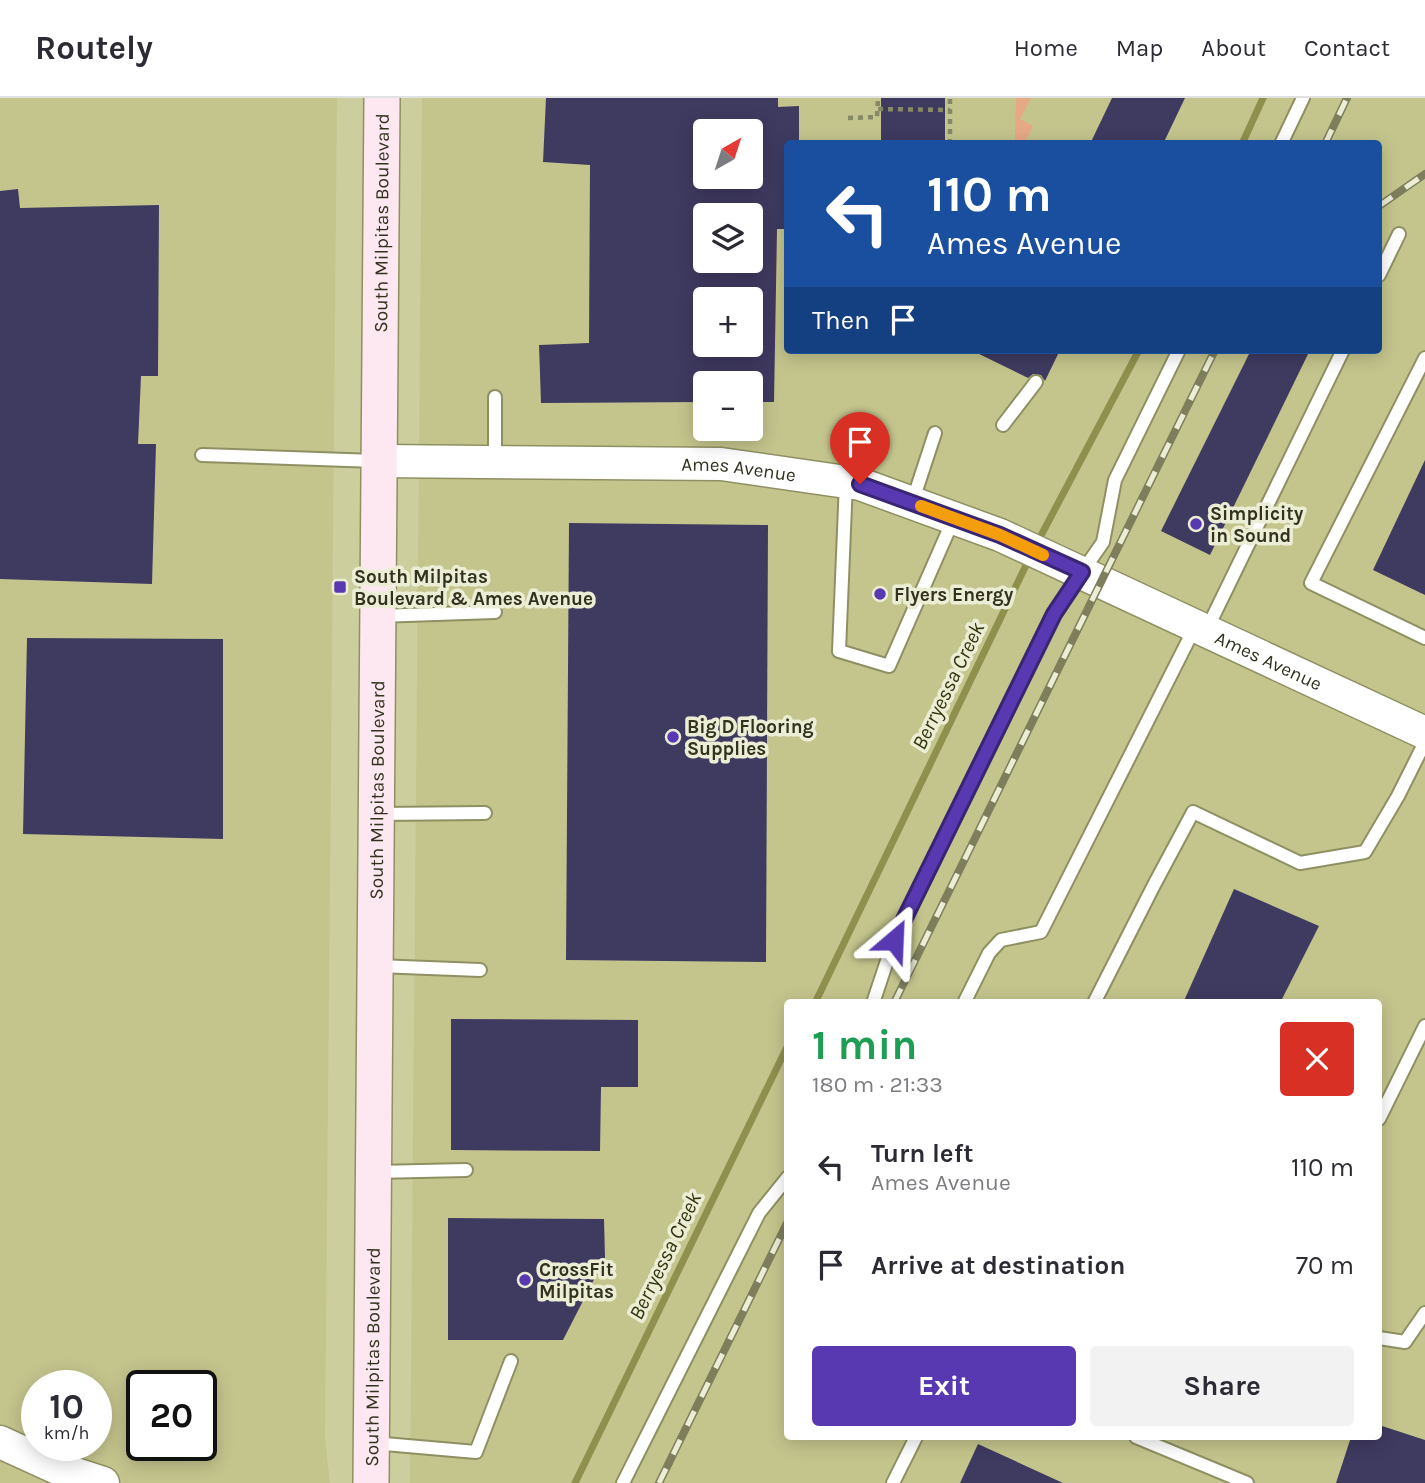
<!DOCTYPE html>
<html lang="en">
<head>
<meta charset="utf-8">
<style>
  :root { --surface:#fff; --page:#f2f2f3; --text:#2b2b33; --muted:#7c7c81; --line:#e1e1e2; --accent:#5839b1 }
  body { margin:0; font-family:Karla,sans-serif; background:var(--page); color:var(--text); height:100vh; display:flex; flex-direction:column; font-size:26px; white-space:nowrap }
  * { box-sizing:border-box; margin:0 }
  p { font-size:23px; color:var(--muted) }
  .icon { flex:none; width:38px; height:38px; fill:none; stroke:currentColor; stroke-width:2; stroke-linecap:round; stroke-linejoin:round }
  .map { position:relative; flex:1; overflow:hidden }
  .side { position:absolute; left:784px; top:901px; width:598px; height:441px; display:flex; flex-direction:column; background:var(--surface); border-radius:7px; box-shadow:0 4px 18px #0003 }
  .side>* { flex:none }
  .hud { position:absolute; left:784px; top:42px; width:598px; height:214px; border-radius:7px; box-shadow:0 4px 18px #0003; background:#1a4fa0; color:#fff; overflow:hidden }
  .needle { width:46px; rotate:39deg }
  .controls { position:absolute; left:693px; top:21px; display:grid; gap:14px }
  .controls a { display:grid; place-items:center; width:70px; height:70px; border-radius:7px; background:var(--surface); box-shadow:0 4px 18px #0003; font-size:35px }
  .speed { position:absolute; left:21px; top:1272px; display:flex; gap:14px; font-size:35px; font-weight:700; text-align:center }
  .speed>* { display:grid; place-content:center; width:91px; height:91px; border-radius:50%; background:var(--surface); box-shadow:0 4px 18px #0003; line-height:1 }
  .speed small { font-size:18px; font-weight:400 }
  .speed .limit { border:4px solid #111; border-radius:10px; background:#fff; color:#111 }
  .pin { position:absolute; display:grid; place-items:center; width:60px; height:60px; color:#fff; margin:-72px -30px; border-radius:50% 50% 50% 0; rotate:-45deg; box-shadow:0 0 7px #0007 }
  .pin .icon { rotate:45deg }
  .me { position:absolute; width:77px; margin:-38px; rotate:26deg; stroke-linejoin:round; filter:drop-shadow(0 0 5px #0008) }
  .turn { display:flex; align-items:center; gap:24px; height:147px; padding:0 28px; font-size:32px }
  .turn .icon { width:91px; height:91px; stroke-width:2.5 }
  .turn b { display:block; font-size:49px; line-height:60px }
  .then { display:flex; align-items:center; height:66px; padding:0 28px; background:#0003; gap:14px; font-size:26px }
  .round { display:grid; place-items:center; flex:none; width:74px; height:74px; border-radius:7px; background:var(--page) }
  .overview { display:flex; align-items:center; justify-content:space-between; height:119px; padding:0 28px }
  h1 { font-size:42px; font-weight:700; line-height:52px; color:#1e9e55 }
  .cta { display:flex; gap:14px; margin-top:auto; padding:14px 28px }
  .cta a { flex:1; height:80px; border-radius:7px; background:var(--accent); color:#fff; font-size:28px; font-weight:700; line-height:80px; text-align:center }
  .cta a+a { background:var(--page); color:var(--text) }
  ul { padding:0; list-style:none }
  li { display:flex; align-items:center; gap:21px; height:98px; padding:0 28px }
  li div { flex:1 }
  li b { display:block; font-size:26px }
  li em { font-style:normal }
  header { display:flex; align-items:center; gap:42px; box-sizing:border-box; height:98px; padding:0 35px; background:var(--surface); border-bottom:2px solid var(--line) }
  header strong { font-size:33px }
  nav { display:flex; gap:38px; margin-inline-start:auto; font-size:24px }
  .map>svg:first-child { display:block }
  .built { fill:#c4c58d; fill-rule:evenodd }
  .green { fill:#e7a886 }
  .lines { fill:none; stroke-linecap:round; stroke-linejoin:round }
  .stream { stroke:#90904e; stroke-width:7 }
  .building { fill:#3f3a60; fill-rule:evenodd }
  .service-casing { stroke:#8f9062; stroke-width:16 }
  .tertiary-casing { stroke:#8f9062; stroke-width:35 }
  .secondary-casing { stroke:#8f9062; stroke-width:38 }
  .path { stroke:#878865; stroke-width:4.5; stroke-dasharray:5 5; stroke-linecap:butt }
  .service { stroke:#fff; stroke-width:12 }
  .tertiary { stroke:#fff; stroke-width:32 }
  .secondary { stroke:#fde8f2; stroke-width:35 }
  .rail-casing { stroke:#7e7e5d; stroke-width:8 }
  .rail { stroke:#ecedd5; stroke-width:5; stroke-dasharray:16; stroke-linecap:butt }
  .route-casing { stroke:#392573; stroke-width:18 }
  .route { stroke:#5839b1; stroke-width:12 }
  .slow { stroke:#f59e0b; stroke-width:12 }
  .poi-dot { fill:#5839b1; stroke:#ecedd5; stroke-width:2.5 }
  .labels { text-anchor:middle; stroke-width:7; stroke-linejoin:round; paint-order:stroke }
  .street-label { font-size:19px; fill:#32321f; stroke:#ecedd5 }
  .poi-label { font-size:19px; font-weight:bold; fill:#32321f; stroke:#ecedd5; text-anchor:start }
  .water-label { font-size:21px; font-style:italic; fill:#32320c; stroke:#ecedd5 }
</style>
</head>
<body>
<header>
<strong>Routely</strong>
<nav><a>Home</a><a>Map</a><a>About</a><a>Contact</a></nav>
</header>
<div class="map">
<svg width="1425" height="1385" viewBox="0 0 1425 1385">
  <rect width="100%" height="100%" fill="#cdce9e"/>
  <g class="built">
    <path d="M 0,0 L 337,0 L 325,1340 L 330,1385 L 0,1385 ZM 37,1288 L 96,1288 L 96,1348 L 37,1348 ZM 142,1288 L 201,1288 L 201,1348 L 142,1348 Z"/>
    <path d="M 422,0 L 1425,0 L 1425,1385 L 410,1385 ZM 705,33 L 751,33 L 751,79 L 705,79 ZM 788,46 L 1379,46 L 1379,252 L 788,252 ZM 705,117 L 751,117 L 751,163 L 705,163 ZM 705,201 L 751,201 L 751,247 L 705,247 ZM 705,285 L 751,285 L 751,331 L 705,331 ZM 788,905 L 1379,905 L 1379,1339 L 788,1339 Z"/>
  </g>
  <polygon class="green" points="1016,0 1031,0 1020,21 1033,28 1025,45 1015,42"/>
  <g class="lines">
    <g class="stream">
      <polyline points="1242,46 1263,0"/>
      <polyline points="1036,447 1139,252"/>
      <polyline points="815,905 1029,461"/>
      <polyline points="575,1385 788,947"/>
    </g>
  </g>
  <g class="building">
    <path d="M 546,0 L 778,0 L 778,9 L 799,8 L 799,46 L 788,46 L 788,131 L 777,131 L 774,304 L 751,304 L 751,285 L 705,285 L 705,304 L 541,305 L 539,247 L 589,245 L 590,67 L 543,64 ZM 705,33 L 751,33 L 751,79 L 705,79 ZM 705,117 L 751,117 L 751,163 L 705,163 ZM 705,201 L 751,201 L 751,247 L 705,247 Z"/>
    <rect x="881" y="0" width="64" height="46"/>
    <polygon points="1112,0 1185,0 1163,46 1090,46"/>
    <polygon points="18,91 20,110 159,107 158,278 141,278 138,346 156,346 152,486 0,481 0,93"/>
    <polygon points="971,252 1060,252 1045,283 1041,277 1033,276 1028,280"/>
    <polygon points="1251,252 1310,252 1210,457 1161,433"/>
    <polygon points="1425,362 1425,497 1373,472"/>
    <polygon points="569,425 768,427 766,864 566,862"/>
    <polygon points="27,540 223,541 223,741 23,736"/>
    <polygon points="1234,791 1319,828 1280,905 1183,905"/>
    <polygon points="451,921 638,922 638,989 601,989 600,1053 451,1052"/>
    <polygon points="448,1120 604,1121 605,1160 563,1242 448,1242"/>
    <polygon points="1379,1327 1425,1342 1425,1385 1336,1385 1351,1339 1379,1339"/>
    <polygon points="978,1346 1063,1385 960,1385"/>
  </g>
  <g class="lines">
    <defs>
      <g id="service">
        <polyline points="1281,46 1303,0"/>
        <polyline points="1379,177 1399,136"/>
        <polyline points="1425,260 1311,485 1425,540"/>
        <polyline points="1003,327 1036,284"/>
        <polyline points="202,357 376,363"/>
        <polyline points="495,364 495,299"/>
        <polyline points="846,384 839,553 889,568 954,420"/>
        <polyline points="912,405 935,335"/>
        <polyline points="378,518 495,514"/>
        <polyline points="1206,533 1343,252"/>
        <polyline points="378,716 485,715"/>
        <polyline points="377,868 480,872"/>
        <polyline points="873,905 894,842 1053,516 1103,444 1115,382 1179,252"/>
        <polyline points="964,905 989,855 1001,842 1041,834 1195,529"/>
        <polyline points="1094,905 1154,787 1193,714 1300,765 1365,754 1398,698 1425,644"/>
        <polyline points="1379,1021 1425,928"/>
        <polyline points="375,1074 466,1072"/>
        <polyline points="1379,1240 1405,1244 1425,1215"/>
        <polyline points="1136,1339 1247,1385"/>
        <polyline points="373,1345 476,1354 511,1263"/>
        <polyline points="623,1385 759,1115 788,1079"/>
        <polyline points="893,1385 916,1339"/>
      </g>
      <g id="tertiary">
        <path id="s1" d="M 379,363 L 721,366 L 860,386 L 1000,437 L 1425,635"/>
        <polyline points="0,1344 57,1370 103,1385"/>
      </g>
      <g id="secondary">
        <path id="s2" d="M 371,1385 L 382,0"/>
      </g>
    </defs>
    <use href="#service" class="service-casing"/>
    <use href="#tertiary" class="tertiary-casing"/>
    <use href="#secondary" class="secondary-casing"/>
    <g class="path">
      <polyline points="878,11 950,12"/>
      <polyline points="848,20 877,19 878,0"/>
      <polyline points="950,46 950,0"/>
    </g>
    <use href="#service" class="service"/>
    <use href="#tertiary" class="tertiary"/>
    <use href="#secondary" class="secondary"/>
    <defs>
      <g id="rail">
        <polyline points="1325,46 1347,0"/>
        <polyline points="1379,108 1425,76"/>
        <polyline points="894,905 1215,252"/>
        <polyline points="659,1385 788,1123"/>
      </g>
    </defs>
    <use href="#rail" class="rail-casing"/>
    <use href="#rail" class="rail"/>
  </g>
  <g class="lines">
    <defs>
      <polyline id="route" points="860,386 1000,437 1082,474 1054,516 894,842"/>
    </defs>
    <use href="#route" class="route-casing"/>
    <use href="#route" class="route"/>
    <polyline class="slow" points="921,408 1000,437 1043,457"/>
  </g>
  <g class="poi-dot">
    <circle cx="1196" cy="426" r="7"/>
    <rect x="333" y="482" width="14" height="14" rx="3.5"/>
    <circle cx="880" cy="496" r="7"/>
    <circle cx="673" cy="639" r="7"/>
    <circle cx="525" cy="1182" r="7"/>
  </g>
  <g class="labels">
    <g class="street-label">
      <text dy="7" stroke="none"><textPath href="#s2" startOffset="1260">South Milpitas Boulevard</textPath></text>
      <text dy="7" stroke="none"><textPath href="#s1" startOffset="360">Ames Avenue</textPath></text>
      <text dy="7" stroke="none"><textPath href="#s1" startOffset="928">Ames Avenue</textPath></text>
      <text dy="7" stroke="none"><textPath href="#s2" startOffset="693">South Milpitas Boulevard</textPath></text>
      <text dy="7" stroke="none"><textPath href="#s2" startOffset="126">South Milpitas Boulevard</textPath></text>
    </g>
    <g class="poi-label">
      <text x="1210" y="422">Simplicity<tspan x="1210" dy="22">in Sound</tspan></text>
      <text x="354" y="485">South Milpitas<tspan x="354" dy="22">Boulevard &amp; Ames Avenue</tspan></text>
      <text x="894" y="503">Flyers Energy</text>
      <text x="687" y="635">Big D Flooring<tspan x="687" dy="22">Supplies</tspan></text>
      <text x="539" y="1178">CrossFit<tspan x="539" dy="22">Milpitas</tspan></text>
    </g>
    <g class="water-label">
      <text transform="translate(948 588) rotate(-64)" y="7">Berryessa Creek</text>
      <text transform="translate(665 1158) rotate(-64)" y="7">Berryessa Creek</text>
    </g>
  </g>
</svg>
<div class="controls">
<a><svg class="needle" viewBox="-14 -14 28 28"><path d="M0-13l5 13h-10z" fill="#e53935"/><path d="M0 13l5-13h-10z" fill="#7c7c81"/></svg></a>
<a><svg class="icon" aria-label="layers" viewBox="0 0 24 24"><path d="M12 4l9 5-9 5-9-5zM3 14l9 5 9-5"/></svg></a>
<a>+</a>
<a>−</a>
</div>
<div class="speed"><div>10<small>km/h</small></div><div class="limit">20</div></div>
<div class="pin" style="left:860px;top:386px;background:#d93025"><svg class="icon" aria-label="arrive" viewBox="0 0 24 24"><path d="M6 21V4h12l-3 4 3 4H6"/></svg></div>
<svg class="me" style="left:894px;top:842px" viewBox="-20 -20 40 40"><path d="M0-17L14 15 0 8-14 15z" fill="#5839b1" stroke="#fff" stroke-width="4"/></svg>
<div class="hud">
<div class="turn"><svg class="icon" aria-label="left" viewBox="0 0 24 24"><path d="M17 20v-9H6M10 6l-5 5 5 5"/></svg><div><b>110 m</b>Ames Avenue</div></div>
<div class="then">Then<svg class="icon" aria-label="arrive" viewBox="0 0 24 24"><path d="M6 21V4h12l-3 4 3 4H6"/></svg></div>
</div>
<section class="side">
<div class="overview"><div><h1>1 min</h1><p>180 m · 21:33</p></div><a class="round" style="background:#d93025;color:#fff"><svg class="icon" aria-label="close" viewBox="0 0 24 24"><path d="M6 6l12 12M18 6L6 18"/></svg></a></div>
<ul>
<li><svg class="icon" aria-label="left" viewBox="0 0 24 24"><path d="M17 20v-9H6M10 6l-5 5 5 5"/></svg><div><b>Turn left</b><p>Ames Avenue</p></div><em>110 m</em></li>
<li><svg class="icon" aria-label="arrive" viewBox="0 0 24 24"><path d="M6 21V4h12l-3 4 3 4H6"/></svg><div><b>Arrive at destination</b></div><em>70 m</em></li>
</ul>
<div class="cta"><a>Exit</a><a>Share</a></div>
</section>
</div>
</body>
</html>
